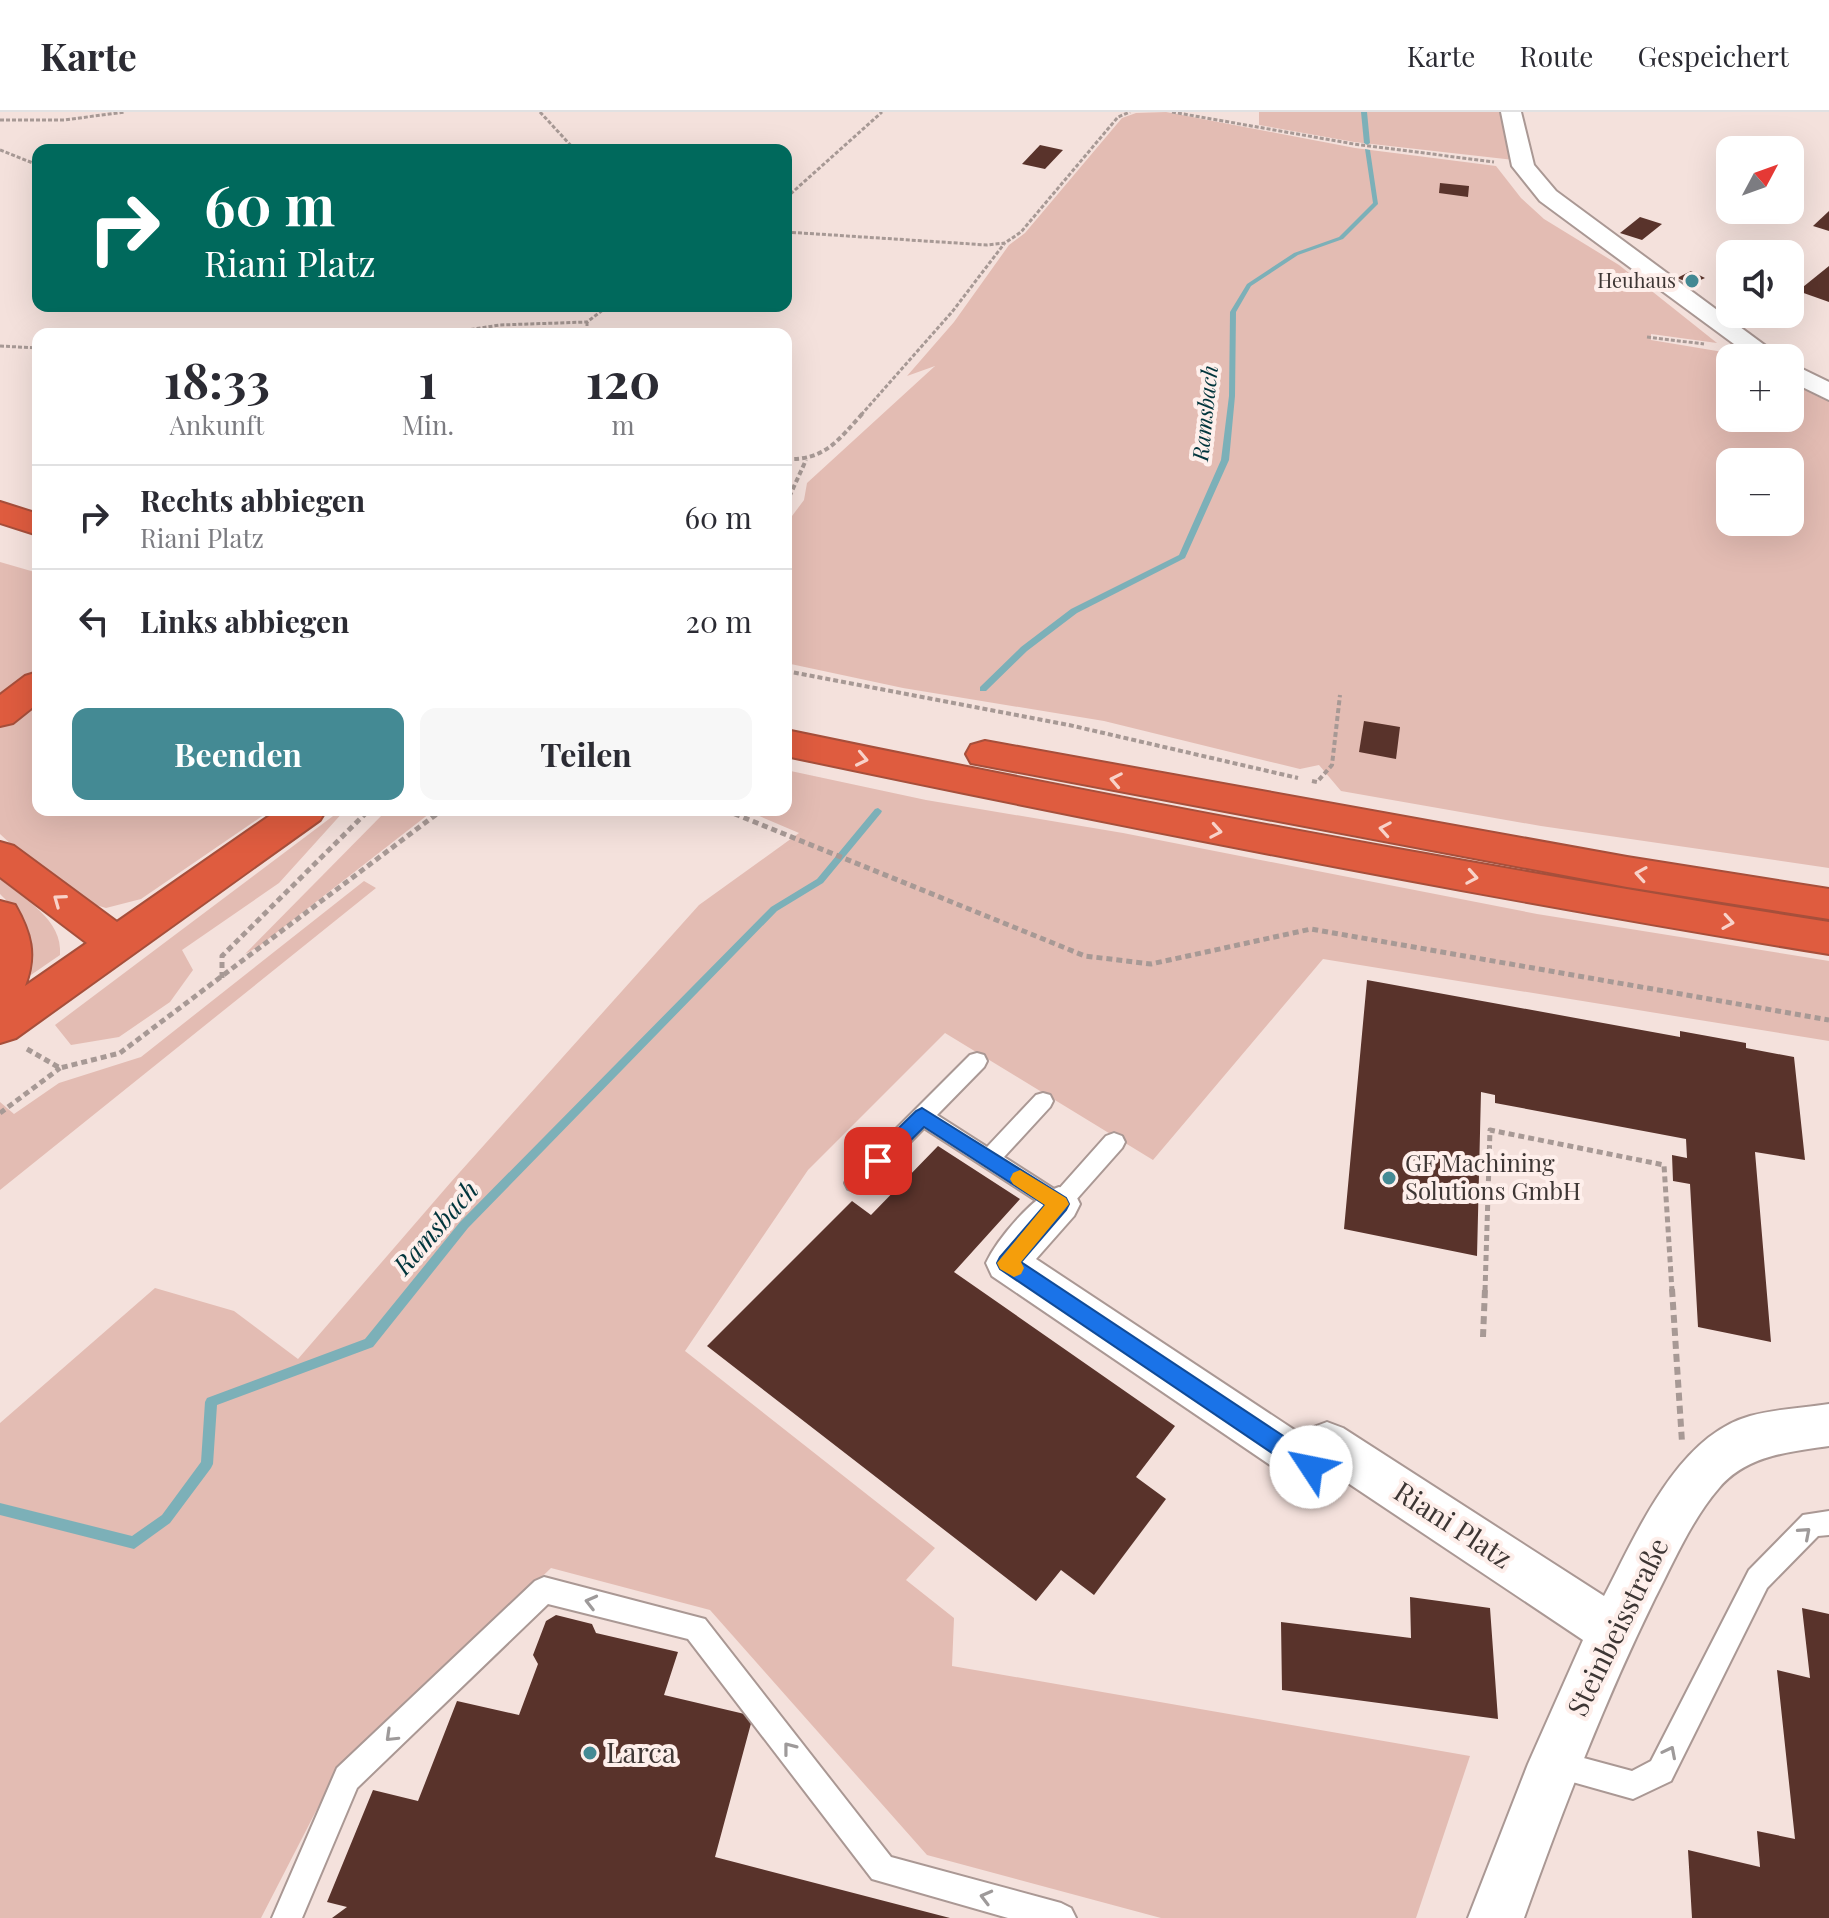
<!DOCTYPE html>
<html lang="de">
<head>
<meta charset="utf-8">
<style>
  :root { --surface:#fff; --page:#f7f7f7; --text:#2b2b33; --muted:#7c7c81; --line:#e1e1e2; --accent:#448a94 }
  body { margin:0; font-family:"Playfair Display",serif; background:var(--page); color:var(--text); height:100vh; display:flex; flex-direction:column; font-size:30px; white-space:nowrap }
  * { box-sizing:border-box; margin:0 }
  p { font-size:26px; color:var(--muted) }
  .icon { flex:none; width:44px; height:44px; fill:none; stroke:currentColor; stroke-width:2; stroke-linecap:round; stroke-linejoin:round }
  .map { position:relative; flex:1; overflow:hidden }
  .panel { position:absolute; left:32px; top:216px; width:760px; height:488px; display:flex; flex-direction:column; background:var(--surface); border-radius:16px; box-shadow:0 8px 32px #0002 }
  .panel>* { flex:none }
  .hud { position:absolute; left:32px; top:32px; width:760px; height:168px; border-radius:16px; box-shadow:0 8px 32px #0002; background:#00695c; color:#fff; overflow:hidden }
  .needle { width:52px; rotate:49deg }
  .fabs { position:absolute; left:1716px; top:24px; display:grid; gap:16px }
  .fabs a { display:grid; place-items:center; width:88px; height:88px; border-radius:16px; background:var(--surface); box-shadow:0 8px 32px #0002; font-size:40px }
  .pin { position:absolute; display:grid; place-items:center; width:68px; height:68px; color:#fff; margin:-34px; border-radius:16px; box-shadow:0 4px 12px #0006 }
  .me { position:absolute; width:88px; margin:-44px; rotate:304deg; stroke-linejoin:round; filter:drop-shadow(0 0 6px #0008) }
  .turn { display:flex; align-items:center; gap:28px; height:168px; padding:0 40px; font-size:36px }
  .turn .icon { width:104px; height:104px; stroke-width:2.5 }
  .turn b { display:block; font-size:56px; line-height:68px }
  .eta { display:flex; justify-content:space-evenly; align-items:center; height:136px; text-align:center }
  .eta b { font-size:48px; font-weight:700; line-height:56px }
  .button { display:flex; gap:16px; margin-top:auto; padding:16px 40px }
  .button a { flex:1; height:92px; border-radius:16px; background:var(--accent); color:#fff; font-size:32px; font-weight:700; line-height:92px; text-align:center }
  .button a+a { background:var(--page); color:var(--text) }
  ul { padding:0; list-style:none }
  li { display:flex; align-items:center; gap:24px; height:104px; padding:0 40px; border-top:2px solid var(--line) }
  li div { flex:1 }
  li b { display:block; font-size:30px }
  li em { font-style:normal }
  header { display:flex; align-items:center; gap:48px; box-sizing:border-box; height:112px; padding:0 40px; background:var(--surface); border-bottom:2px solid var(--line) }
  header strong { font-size:38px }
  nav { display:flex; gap:44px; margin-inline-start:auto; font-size:28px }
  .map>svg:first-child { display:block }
  .green { fill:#e3bcb3; fill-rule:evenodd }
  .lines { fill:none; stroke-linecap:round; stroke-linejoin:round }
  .stream { fill:#7cb0b8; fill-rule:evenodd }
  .building { fill:#59332b }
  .lane-casing { stroke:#aa9894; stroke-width:4 }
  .street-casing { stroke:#aa9894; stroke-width:4 }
  .highway-casing { stroke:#a64f3b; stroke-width:4 }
  .path-far3 { stroke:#a79995; stroke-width:3; stroke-dasharray:4 2; stroke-linecap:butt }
  .path-far2 { stroke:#a79995; stroke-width:4; stroke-dasharray:5 3; stroke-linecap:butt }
  .path-far1 { stroke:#a79995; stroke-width:5; stroke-dasharray:6 4; stroke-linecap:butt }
  .path { stroke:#a79995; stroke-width:6; stroke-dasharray:8 5; stroke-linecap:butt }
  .lane { fill:#fff; fill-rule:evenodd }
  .street { fill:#fff; fill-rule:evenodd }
  .highway { fill:#df5c3f; fill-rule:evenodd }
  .oneway { stroke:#f8d2c9 }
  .oneway2 { stroke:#9e9a9a }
  .route { fill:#1a73e8; stroke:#114b97; stroke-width:2 }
  .slow { fill:#f59e0b }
  .poi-dot { fill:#448a94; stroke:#feefeb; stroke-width:3 }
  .labels { text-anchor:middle; stroke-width:8; stroke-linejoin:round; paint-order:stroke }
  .far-poi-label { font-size:20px; fill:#3d3634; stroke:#feefeb; text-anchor:end }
  .far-water-label { font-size:22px; font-style:italic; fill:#00353c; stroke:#feefeb }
  .poi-label { font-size:24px; fill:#3d3634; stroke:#feefeb; text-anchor:start }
  .water-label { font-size:26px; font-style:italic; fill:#00353c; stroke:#feefeb }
  .near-street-label { font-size:28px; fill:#3d3634; stroke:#feefeb }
  .near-poi-label { font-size:28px; fill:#3d3634; stroke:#feefeb; text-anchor:start }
</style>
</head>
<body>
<header>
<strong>Karte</strong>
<nav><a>Karte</a><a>Route</a><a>Gespeichert</a></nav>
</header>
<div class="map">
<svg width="1829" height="1806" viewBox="0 0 1829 1806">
  <rect width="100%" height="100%" fill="#f4e1dc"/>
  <g class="green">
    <path d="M 1166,0 L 1355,36 L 1496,54 L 1521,86 L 1544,107 L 1619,153 L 1717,231 L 1651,222 L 1651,228 L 1759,246 L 1730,246 L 1730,306 L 1790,306 L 1790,263 L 1829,284 L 1829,756 L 1541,714 L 1341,679 L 1319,653 L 1300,657 L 1104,609 L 903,576 L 786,551 L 786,412 L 804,388 L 807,371 L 935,254 L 907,264 L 954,210 L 1009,133 L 1025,121 L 1122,6 L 1136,1 ZM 1730,350 L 1790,350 L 1790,410 L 1730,410 Z"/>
    <polygon points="1259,0 1503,0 1514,48 1354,30 1259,13"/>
    <polygon points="0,450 38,461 38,557 0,584"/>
    <polygon points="38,581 38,698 271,698 141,787 106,796 89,791 38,757 0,722 0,615 17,596"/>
    <polygon points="786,658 926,688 1123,721 1537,802 1829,849 1829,929 1323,847 1153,1048 945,921 808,1058 685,1239 935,1436 906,1468 954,1506 952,1554 1470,1644 1416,1806 1161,1806 927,1743 710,1498 551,1456 332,1668 261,1806 0,1806 0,1311 155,1176 234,1199 298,1247 451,1070 699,793 799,721 745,698 786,698"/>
    <polygon points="341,698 345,698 279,771 182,838 193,858 170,890 119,925 71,933 55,913"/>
    <polygon points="387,698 434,698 258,835 245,842"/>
    <path d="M 0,767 C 25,788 63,807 60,843 L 9,878 L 14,796 L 0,782 Z"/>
    <polygon points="364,769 376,776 0,1078 0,990 14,1002 59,971 141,945"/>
  </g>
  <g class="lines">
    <g class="stream">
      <polygon points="1361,0 1367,0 1370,31 1367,33 1364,31"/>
      <polygon points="1365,37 1370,38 1378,92 1343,127 1298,143 1251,174 1236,200 1235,284 1229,348 1185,446 1077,501 1027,539 986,579 980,579 980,575 1021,535 1071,497 1179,443 1221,348 1229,284 1230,200 1247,172 1294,141 1339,125 1373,91"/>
      <polygon points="878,696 882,699 881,701 823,771 777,799 468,1116 373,1235 217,1293 213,1352 211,1356 170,1411 134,1437 0,1403 0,1391 132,1424 162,1403 201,1350 205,1290 207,1286 365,1227 460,1110 771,795 817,767 875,697"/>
    </g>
  </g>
  <g class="building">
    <polygon points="1040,33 1063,38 1045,57 1022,52"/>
    <polygon points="1440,71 1469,74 1468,85 1439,81"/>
    <polygon points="1829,99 1829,119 1813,114"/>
    <polygon points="1640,105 1662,112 1642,128 1620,121"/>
    <polygon points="1829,154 1829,190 1798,179"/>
    <polygon points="1691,159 1705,166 1692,172 1677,166"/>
    <polygon points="1790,196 1795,198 1777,214 1753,202 1790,202"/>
    <polygon points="1364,609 1400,615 1396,647 1359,640"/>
    <polygon points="1367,868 1680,925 1680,919 1746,931 1746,936 1794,945 1805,1048 1755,1040 1771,1230 1698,1215 1690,1072 1673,1069 1672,1043 1687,1046 1686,1027 1495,991 1495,983 1481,980 1477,1144 1344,1117"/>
    <polygon points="938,1034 1020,1087 954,1160 1175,1314 1136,1365 1166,1387 1094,1483 1061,1458 1036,1489 707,1234 852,1089 871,1103"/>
    <polygon points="1410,1485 1490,1496 1498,1607 1282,1578 1281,1510 1411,1526"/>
    <polygon points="1802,1496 1829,1502 1829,1806 1692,1806 1688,1738 1760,1755 1757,1719 1795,1727 1777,1558 1810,1566"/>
    <polygon points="556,1503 592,1512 596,1521 678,1540 664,1583 753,1604 715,1745 950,1806 332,1806 347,1795 327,1790 373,1678 418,1689 457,1589 519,1603 538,1552 533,1543 546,1509"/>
  </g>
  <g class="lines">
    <defs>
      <g id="lane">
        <polygon points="977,941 984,943 987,949 984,955 937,1003 987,1035 1036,983 1043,981 1050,983 1053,989 1050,995 1004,1045 1057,1079 1106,1024 1114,1021 1122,1024 1125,1030 1122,1036 1067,1098 1059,1101 1051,1098 924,1016 864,1077 856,1080 848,1077 845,1071 848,1065 970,943"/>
        <polygon points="1829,1399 1829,1423 1818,1424 1767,1476 1671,1669 1633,1687 1544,1662 1540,1652 1544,1642 1554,1638 1632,1659 1651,1649 1749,1458 1803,1403"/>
        <polygon points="544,1465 705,1507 891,1745 1061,1791 1071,1796 1076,1806 1008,1806 872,1767 688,1527 548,1492 357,1676 302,1806 272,1806 337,1656 535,1469"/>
      </g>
      <g id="street">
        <polygon points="1501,0 1521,0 1534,53 1556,79 1782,246 1753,246 1540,89 1512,54"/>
        <polygon points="1790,251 1829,270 1829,288 1790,269"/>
        <path d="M 1059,1075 L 1074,1080 L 1080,1092 L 1074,1104 L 1036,1147 L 1305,1325 L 1311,1316 L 1327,1310 L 1343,1316 L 1604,1484 C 1636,1423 1677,1324 1750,1304 C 1775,1297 1803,1296 1829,1292 L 1829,1334 C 1789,1340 1747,1343 1719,1376 C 1692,1407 1674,1449 1655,1486 C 1604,1590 1563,1697 1524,1806 L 1468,1806 L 1528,1652 L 1583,1528 L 1333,1361 L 1327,1370 L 1311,1377 L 1295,1370 L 992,1164 L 986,1151 C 997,1127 1034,1083 1059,1075 Z"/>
      </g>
      <g id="highway">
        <polygon points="0,390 38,402 38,423 0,411"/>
        <polygon points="38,560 38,591 13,611 0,614 0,583 25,564"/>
        <path d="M 786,618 C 1132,690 1480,755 1829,810 L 1829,842 C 1479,785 1132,717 786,644 Z"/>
        <polygon points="985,629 1627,745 1829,777 1829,807 1627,775 971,651 966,642 971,633"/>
        <path d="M 278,698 L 326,698 L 320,708 L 16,926 L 0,931 L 0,789 L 15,793 C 31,821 37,843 25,874 L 87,831 L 0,765 L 0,730 L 14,734 L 117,810 Z"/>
      </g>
    </defs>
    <use href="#lane" class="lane-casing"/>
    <use href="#street" class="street-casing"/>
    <use href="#highway" class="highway-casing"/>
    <g class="path-far3">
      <polyline points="540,0 575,38"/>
      <polyline points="1172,0 1354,32 1494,50"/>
      <polyline points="0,8 64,8 125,0"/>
      <polyline points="0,38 38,53"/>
      <polyline points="786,86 882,0"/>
      <polyline points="786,120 987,133 1005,131 1021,120 1118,5 1130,0"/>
      <polyline points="587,210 587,222"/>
      <polyline points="441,222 500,213 587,210 608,194"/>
      <polyline points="1647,225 1704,232"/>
      <polyline points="0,234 38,236"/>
      <polyline points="861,303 952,200 1004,132"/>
    </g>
    <g class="path-far2">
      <path d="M 786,347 C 825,349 839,327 863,301"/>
      <polyline points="786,392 806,348"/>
      <polyline points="786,559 1069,613 1298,666"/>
      <polyline points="1312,669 1317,670 1332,653 1340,583"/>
    </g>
    <g class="path-far1">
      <polyline points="725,698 1085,844 1151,852 1311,817 1829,908"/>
      <polyline points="222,866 222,844 369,698"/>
      <polyline points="27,937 60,956 120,941 442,698"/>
      <polyline points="0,1001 60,956"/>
      <polyline points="1485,1179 1490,1018 1664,1053 1672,1179"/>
    </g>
    <g class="path">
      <polyline points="1672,1177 1682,1330"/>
      <polyline points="1483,1225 1485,1177"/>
    </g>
    <use href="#lane" class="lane"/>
    <use href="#street" class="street"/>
    <use href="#highway" class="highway"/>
  </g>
  <defs><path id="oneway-chevron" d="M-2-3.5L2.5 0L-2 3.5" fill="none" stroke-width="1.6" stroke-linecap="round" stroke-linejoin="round" transform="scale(2)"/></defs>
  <g class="oneway">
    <use href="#oneway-chevron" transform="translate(862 647) rotate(12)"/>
    <use href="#oneway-chevron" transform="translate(1116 668) rotate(-169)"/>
    <use href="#oneway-chevron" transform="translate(1385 717) rotate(-170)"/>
    <use href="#oneway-chevron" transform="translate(1216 719) rotate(10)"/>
    <use href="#oneway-chevron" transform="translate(1641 762) rotate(-171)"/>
    <use href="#oneway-chevron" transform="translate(1472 765) rotate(10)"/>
    <use href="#oneway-chevron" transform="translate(59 788) rotate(-144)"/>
    <use href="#oneway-chevron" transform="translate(1728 810) rotate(9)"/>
  </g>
  <g class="oneway2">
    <use href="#oneway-chevron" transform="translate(1805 1421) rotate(-41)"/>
    <use href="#oneway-chevron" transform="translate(591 1490) rotate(-166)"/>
    <use href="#oneway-chevron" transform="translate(391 1624) rotate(136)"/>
    <use href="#oneway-chevron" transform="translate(789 1636) rotate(-128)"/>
    <use href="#oneway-chevron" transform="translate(1670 1640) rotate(-63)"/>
    <use href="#oneway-chevron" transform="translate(986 1785) rotate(-165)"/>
  </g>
  <polygon class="route" points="922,996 1066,1086 1069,1092 1066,1098 1021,1150 1318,1347 1322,1355 1318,1362 1311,1365 1303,1362 1000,1157 997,1151 1000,1145 1045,1093 924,1015 885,1054 871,1054 869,1049 871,1043 916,999"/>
  <polygon class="slow" points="1020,1058 1066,1086 1069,1092 1021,1150 1024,1156 1021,1162 1014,1165 1000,1157 997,1151 1045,1093 1013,1072 1010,1067 1013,1061"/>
  <g class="poi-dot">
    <circle cx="1692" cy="169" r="8"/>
    <circle cx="1389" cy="1066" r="8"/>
    <circle cx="590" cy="1641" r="8"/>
  </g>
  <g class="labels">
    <g class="far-poi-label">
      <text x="1676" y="176">Heuhaus</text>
    </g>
    <g class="far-water-label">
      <text transform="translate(1205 301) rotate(-84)" y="8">Ramsbach</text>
    </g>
    <g class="poi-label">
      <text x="1405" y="1060">GF Machining<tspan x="1405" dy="28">Solutions GmbH</tspan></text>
    </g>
    <g class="water-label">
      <text transform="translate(436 1116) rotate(-49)" y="9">Ramsbach</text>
    </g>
    <g class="near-street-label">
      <text transform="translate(1453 1413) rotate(33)" y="10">Riani Platz</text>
      <text transform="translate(1618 1515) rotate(-64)" y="10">Steinbeisstraße</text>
    </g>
    <g class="near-poi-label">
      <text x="606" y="1651">Larca</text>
    </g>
  </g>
</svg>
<div class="fabs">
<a><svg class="needle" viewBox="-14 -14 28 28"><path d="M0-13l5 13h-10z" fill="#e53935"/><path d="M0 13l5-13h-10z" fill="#7c7c81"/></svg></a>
<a><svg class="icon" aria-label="sound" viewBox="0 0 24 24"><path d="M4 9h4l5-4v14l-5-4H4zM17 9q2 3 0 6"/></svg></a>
<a>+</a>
<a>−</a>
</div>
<div class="pin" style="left:878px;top:1049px;background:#d93025"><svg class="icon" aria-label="arrive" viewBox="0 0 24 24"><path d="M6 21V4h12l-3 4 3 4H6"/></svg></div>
<svg class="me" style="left:1311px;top:1355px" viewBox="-20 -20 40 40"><circle r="19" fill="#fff"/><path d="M0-13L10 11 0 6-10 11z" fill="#1a73e8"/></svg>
<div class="hud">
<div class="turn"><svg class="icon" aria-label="right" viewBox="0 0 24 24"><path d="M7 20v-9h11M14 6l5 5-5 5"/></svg><div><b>60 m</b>Riani Platz</div></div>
</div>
<section class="panel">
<div class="eta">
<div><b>18:33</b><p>Ankunft</p></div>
<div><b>1</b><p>Min.</p></div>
<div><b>120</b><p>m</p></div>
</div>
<ul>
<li><svg class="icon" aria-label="right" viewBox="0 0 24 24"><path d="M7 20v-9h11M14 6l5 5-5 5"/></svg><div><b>Rechts abbiegen</b><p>Riani Platz</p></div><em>60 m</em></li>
<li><svg class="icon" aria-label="left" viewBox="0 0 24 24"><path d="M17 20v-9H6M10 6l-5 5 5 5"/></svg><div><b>Links abbiegen</b></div><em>20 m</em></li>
</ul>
<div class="button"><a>Beenden</a><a>Teilen</a></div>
</section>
</div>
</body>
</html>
